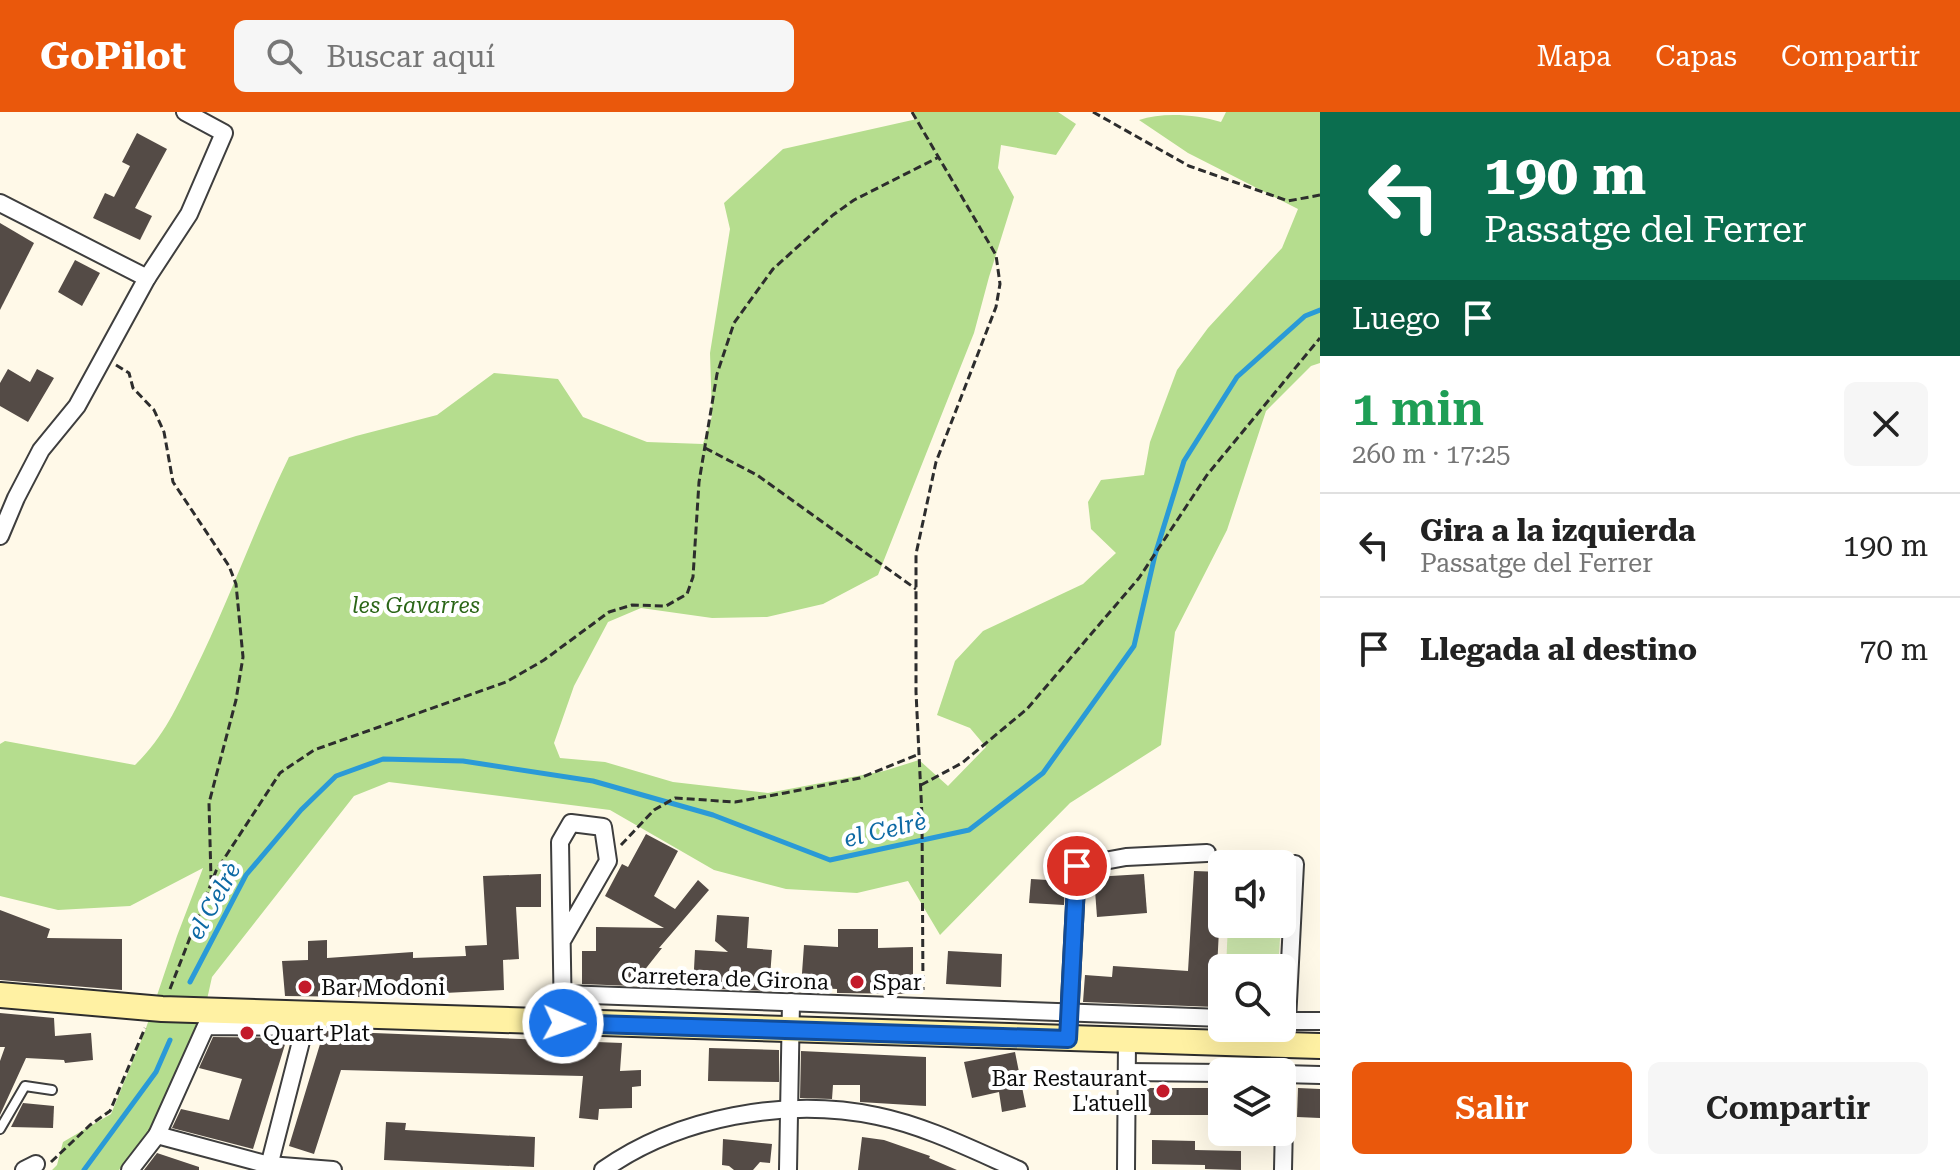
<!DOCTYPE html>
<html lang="es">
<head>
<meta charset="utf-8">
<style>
  :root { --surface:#fff; --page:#f6f6f6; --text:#222; --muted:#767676; --line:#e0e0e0; --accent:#ea580c }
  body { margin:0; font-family:"Roboto Serif",serif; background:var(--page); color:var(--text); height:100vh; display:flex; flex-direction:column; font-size:30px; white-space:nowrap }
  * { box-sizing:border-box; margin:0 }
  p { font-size:26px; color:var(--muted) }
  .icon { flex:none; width:44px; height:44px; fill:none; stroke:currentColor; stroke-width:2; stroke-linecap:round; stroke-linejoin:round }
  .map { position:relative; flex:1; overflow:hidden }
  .side { display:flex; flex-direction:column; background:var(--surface); width:640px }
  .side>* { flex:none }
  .hud { background:#0b6e4f; color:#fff; overflow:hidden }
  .fabs { position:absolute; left:1208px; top:738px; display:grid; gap:16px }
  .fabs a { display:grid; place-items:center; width:88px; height:88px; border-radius:12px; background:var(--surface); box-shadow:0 8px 32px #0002; font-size:40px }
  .pin { position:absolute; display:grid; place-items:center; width:68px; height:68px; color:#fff; margin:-34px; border:4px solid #fff; border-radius:50%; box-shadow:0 2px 8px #0007 }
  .me { position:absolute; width:88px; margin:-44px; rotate:92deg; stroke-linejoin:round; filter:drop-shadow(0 0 6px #0008) }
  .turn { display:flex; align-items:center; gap:28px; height:168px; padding:0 32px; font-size:36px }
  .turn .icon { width:104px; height:104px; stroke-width:2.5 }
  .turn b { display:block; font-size:56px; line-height:68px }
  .then { display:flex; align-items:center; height:76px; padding:0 32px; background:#0003; gap:16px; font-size:30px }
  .round { display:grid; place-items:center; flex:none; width:84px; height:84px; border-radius:12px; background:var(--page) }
  .head { display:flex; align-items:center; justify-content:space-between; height:136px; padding:0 32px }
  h1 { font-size:48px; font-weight:600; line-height:60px; color:#1e9e55 }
  .cta { display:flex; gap:16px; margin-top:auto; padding:16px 32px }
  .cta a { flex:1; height:92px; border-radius:12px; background:var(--accent); color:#fff; font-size:32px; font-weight:600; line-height:92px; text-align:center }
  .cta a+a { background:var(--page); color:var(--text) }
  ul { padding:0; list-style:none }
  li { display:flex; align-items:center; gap:24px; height:104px; padding:0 32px; border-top:2px solid var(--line) }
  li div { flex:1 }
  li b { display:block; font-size:30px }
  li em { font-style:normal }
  header { display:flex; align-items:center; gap:48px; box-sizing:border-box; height:112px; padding:0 40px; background:var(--accent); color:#fff }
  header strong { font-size:38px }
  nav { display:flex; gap:44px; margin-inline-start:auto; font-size:28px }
  .search { width:560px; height:72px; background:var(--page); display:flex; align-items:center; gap:20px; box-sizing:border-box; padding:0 28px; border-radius:12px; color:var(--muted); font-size:30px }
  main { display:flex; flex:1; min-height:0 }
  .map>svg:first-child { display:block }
  .green { fill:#d1ecb0 }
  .forest { fill:#b5dd8e }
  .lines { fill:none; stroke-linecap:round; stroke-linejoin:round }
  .stream { stroke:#2a9ad7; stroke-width:5 }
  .building { fill:#544b46 }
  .lane-casing { stroke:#3e3e3e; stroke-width:12 }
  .street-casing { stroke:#3e3e3e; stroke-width:20 }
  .secondary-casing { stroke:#2d2d2d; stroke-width:28 }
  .path { stroke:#2d2d2d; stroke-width:3; stroke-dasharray:8 4; stroke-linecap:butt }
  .lane { stroke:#fff; stroke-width:8 }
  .street { stroke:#fff; stroke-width:16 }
  .secondary { stroke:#fff1a3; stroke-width:24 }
  .route-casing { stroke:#114b97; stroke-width:20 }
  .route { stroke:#1a73e8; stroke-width:14 }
  .poi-dot { fill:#c31a2a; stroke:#fff; stroke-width:3 }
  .labels { text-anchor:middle; stroke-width:8; stroke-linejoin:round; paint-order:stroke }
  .park-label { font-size:22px; font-style:italic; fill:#2b6617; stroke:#fff }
  .street-label { font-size:22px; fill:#0b0b0b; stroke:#fff }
  .poi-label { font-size:22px; fill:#0b0b0b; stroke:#fff; text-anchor:start }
  .water-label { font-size:24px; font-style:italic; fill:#0c69a4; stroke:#fff }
</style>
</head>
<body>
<header>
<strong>GoPilot</strong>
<div class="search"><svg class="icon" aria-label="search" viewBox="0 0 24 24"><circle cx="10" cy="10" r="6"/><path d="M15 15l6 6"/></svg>Buscar aquí</div>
<nav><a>Mapa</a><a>Capas</a><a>Compartir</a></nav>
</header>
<main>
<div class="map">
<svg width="1320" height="1058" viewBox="0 0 1320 1058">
  <rect width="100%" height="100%" fill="#fff9e8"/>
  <polygon class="green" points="1228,812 1281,812 1278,856 1226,856"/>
  <path class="forest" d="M 914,0 L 1058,0 L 1076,12 L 1056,43 L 1001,33 L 998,56 L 1014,85 L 989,165 L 974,221 L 878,463 L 823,492 L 767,505 L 712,506 L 641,496 L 608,510 L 574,574 L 554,631 L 560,646 L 605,650 L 673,670 L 768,681 L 884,659 L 919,648 L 948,674 L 986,635 L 970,616 L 937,603 L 955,549 L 983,519 L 1083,472 L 1116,441 L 1091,417 L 1088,390 L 1101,368 L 1144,363 L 1150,330 L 1177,258 L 1208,216 L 1282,136 L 1298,97 L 1188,41 L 1139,8 C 1162,0 1195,2 1221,10 L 1226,0 L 1320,0 L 1320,251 L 1311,254 L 1266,299 L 1227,418 L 1175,520 L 1161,633 L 1070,691 L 940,823 L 908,769 L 857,781 L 786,777 L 714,758 L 610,698 L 389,670 L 354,684 L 212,865 L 200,919 L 155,1012 L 119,1058 L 52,1058 L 57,1053 L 63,1030 L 111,1002 L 145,919 L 177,824 L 203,756 L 130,794 L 58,798 L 0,784 L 0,632 L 5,629 L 135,653 C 163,626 177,595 194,560 C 229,489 255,415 289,345 L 356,324 L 437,303 L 494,261 L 558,267 L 583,305 L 647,330 L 703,332 L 712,304 L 710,241 L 730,117 L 724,91 L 783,37 L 917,7 Z"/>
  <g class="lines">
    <g class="stream">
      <polyline points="190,870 246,763 301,698 336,664 383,647 463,649 593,669 713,703 830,748 969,718 1043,661 1134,534 1155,443 1184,349 1237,265 1305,204 1320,198"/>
      <polyline points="84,1058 156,960 170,928"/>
    </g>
  </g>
  <g class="building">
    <polygon points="137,21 167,37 135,96 152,104 140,128 93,106 105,81 114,85 130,54 122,50"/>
    <polygon points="0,111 34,131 0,198"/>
    <polygon points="75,148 100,161 82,194 58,180"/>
    <polygon points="8,257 30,270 37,257 54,266 28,310 0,294 0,271"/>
    <polygon points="646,722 678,739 654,784 675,797 698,768 709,778 659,836 662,836 632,874 582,872 582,839 596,839 596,815 664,816 605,784 622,752 628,755"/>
    <polygon points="1194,759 1222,760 1215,895 1083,890 1085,863 1112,865 1113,854 1188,859"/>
    <polygon points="541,762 541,795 516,795 519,847 503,848 504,878 365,885 285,884 282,849 308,848 308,829 327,828 327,846 413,840 413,846 466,844 465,834 487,833 483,764"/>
    <polygon points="1144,762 1147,801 1097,805 1094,765"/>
    <polygon points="1031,767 1065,769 1064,793 1029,791"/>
    <polygon points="0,798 50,817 47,826 122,827 122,878 0,868"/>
    <polygon points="717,803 749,805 747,836 772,838 769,879 693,876 695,838 728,840 715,829"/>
    <polygon points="838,817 878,817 878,836 913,835 913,882 837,881 837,877 801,875 804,833 838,835"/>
    <polygon points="948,839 1002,842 1001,875 946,872"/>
    <polygon points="0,901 54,906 55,924 91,921 93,948 65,951 64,948 26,946 0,1003 0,949 5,935 0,935"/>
    <polygon points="324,919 622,931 620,959 641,958 641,974 632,975 632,996 599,997 598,1008 579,1006 583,964 341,958 314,1042 289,1034"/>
    <polygon points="213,925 287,926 253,1037 172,1016 181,997 229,1008 242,967 199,956"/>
    <polygon points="709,936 779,938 779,970 708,969"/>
    <polygon points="801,939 926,945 926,994 860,990 860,973 833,973 832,987 800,986"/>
    <polygon points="1015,940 1026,995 1002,1000 999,980 972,986 964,950"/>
    <rect x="1147" y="976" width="65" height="27"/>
    <polygon points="1298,976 1320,977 1320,1006 1297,1005"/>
    <polygon points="23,991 54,994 53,1016 11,1015"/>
    <polygon points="386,1010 406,1011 405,1018 535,1025 534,1055 384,1048"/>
    <polygon points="862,1025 884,1028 930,1044 929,1046 957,1058 858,1058"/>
    <polygon points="723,1027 772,1032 770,1051 760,1050 753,1058 734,1058 729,1054 722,1053"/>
    <polygon points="1152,1028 1195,1029 1195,1038 1241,1039 1241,1058 1205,1057 1205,1053 1152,1052"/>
    <polygon points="157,1041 199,1055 199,1058 144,1058"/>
  </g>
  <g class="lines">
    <defs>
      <polyline id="lane" points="0,1017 25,974 52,978"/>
      <g id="street">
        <polyline points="0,91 147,166"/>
        <polyline points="0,424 16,386 41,338 77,294 147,166 189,102 224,21 185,0"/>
        <polyline points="563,882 1222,906"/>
        <polyline points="1069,909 1077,754 1126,745 1207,741"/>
        <polyline points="1282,909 1320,909"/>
        <polyline points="1287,909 1295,752"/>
        <polyline points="563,911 560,730 571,711 603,715 608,749 563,827"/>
        <polyline points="1127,960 1222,961"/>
        <polyline points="1282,962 1320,963"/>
        <polyline points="157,1023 269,1053 333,1058"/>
        <polyline points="24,1058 36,1052"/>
        <polyline points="130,1058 157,1023 206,914 305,915"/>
        <polyline points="268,1058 307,906"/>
        <path d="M 603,1058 C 678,1005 786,985 877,1004 C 926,1014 973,1038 1019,1058"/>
        <polyline points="788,1058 791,890"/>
        <polyline points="1126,1058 1127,929"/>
        <polyline points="1283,1058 1285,962"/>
      </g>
      <polyline id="secondary" points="0,883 162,897 1320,934"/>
    </defs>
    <use href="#lane" class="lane-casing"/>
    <use href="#street" class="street-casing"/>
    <use href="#secondary" class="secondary-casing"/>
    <g class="path">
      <polyline points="912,0 996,143 1000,172 996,195 936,350 916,442 916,580 922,704 923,878"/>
      <polyline points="1093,0 1189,54 1288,89 1320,83"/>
      <polyline points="116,253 129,261 133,276 154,298 164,320 173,370 229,454 236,472 243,545 236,588 209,691 211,767"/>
      <polyline points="705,336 757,363 916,477"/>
      <polyline points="921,673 962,651 1027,597 1139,466 1207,363 1320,226"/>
      <polyline points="621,733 654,698 675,686 735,690 785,681 860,666 919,642"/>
      <polyline points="170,877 216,759 280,661 314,638 506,570 544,548 609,500 632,493 666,494 687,482 693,465 699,370 717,262 734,211 773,157 833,103 854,88 939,45"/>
      <polyline points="51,1050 90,1013 110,999 145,916"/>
    </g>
    <use href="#lane" class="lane"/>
    <use href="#street" class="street"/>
    <use href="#secondary" class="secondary"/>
  </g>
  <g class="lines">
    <defs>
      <polyline id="route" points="563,911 1068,927 1077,754"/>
    </defs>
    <use href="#route" class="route-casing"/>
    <use href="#route" class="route"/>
  </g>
  <g class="poi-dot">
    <circle cx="857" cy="870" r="8"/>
    <circle cx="305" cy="875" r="8"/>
    <circle cx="247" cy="921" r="8"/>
    <circle cx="1163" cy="979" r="8"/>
  </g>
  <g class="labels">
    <g class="park-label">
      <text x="416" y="501">les Gavarres</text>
    </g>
    <g class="street-label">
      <text transform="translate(725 866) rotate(2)" y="8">Carretera de Girona</text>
    </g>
    <g class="poi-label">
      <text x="873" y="878">Spar</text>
      <text x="321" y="883">Bar Modoni</text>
      <text x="263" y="929">Quart Plat</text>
      <text x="1147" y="974" text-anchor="end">Bar Restaurant<tspan x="1147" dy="25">L'atuell</tspan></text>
    </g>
    <g class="water-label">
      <text transform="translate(885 718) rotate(-13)" y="8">el Celrè</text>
      <text transform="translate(214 789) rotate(-61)" y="8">el Celrè</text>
    </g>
  </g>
</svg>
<div class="fabs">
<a><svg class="icon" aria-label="sound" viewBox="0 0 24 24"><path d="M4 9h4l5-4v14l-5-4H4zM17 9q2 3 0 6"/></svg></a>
<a><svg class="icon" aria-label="search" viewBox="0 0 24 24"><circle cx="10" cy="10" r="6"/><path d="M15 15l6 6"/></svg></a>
<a><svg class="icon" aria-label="layers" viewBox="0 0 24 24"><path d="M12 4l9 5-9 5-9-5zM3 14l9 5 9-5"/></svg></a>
</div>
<div class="pin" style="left:1077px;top:754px;background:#d93025"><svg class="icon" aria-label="arrive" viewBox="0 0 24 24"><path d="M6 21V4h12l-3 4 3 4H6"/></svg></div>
<svg class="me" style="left:563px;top:911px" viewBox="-20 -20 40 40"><circle r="17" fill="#1a73e8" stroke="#fff" stroke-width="3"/><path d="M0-11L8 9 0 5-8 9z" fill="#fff"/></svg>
</div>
<section class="side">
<div class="hud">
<div class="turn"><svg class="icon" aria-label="left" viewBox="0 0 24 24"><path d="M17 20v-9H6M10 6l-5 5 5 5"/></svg><div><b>190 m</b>Passatge del Ferrer</div></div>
<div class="then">Luego<svg class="icon" aria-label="arrive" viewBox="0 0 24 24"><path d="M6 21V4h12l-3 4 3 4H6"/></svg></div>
</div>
<div class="head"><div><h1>1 min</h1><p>260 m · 17:25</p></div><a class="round"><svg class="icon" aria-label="close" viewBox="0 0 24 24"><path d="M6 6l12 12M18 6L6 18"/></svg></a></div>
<ul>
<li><svg class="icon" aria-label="left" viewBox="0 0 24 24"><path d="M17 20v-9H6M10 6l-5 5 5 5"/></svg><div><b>Gira a la izquierda</b><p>Passatge del Ferrer</p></div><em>190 m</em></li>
<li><svg class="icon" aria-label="arrive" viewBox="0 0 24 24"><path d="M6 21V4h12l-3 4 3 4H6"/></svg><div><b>Llegada al destino</b></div><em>70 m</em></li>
</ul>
<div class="cta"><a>Salir</a><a>Compartir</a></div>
</section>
</main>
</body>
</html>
